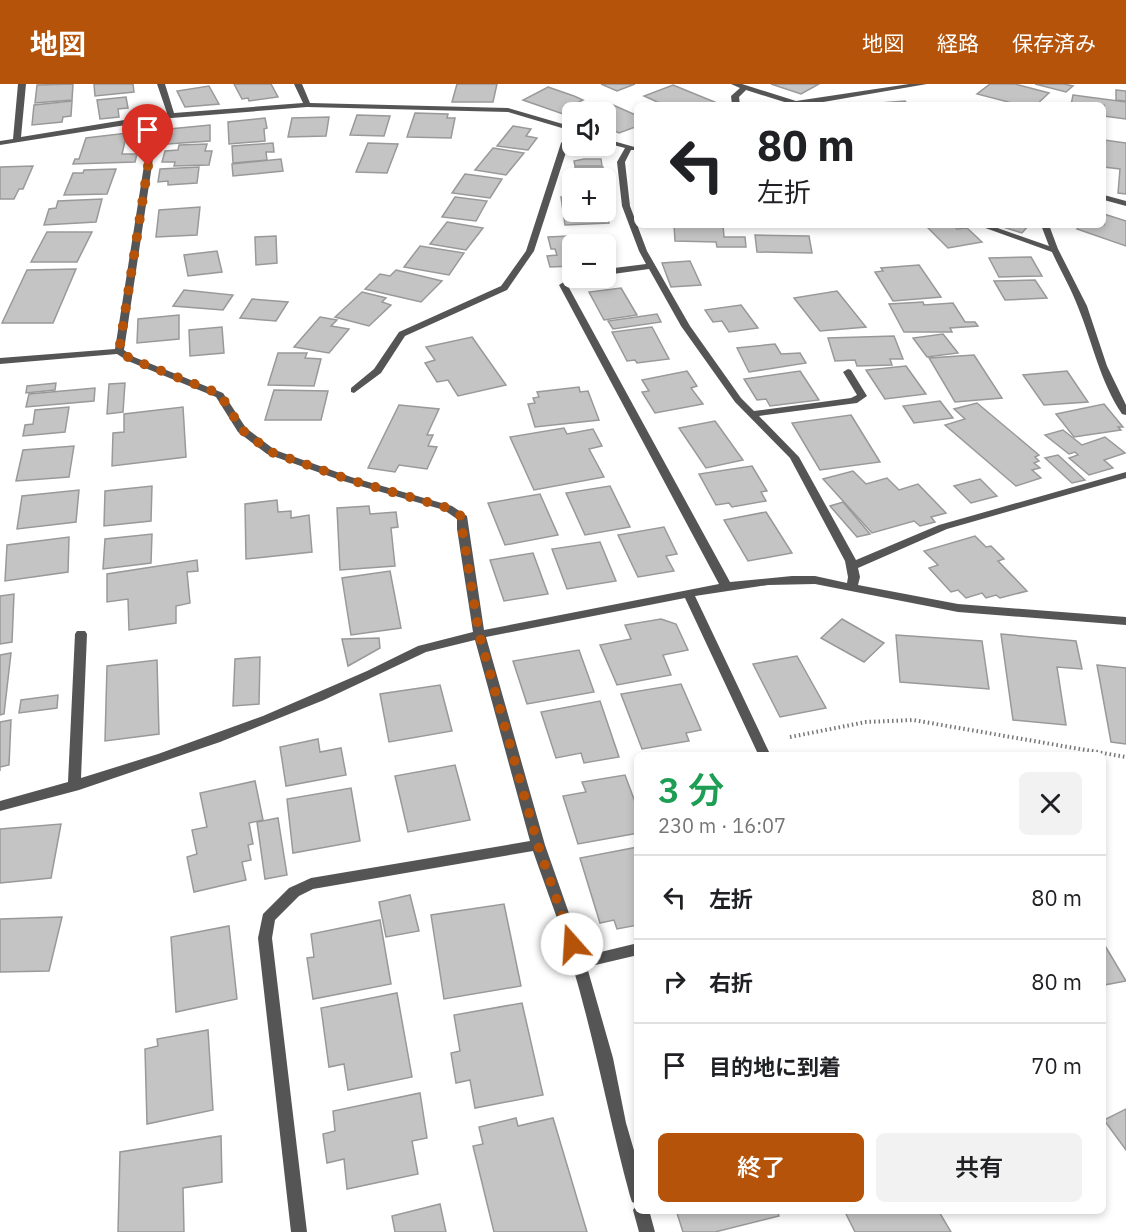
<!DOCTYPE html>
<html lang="ja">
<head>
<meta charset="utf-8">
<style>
  :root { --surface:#fff; --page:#f2f2f2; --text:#202124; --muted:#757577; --line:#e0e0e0; --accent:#b45309 }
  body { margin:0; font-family:"IBM Plex Sans","Noto Sans JP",sans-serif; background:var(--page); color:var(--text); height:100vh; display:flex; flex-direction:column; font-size:22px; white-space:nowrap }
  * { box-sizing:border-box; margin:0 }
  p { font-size:20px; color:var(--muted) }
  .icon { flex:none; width:33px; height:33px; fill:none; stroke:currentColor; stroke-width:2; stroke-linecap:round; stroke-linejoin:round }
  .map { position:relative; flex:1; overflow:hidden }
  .drawer { position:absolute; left:634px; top:668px; width:472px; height:462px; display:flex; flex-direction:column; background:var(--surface); border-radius:9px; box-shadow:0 3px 9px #0003 }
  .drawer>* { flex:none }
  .top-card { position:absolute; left:634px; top:18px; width:472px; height:126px; border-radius:9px; box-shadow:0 3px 9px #0003; background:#fff; color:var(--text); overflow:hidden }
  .tools { position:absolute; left:562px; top:18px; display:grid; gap:12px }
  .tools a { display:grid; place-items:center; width:54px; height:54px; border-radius:9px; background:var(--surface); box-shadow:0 3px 9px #0003; font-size:30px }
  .pin { position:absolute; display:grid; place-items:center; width:51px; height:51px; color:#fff; margin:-62px -26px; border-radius:50% 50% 50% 0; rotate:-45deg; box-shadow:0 0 6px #0007 }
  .pin .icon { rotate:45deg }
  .me { position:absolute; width:66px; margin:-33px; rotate:341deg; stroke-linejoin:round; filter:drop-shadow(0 0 4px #0008) }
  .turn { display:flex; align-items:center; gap:21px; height:126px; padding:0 24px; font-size:27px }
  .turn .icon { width:78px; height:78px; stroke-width:2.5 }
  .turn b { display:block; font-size:42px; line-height:51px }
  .round { display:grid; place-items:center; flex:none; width:63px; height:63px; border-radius:9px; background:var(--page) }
  .summary { display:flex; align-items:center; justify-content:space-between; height:102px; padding:0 24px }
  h1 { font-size:36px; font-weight:600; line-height:45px; color:#1e9e55 }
  .primary-button { display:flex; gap:12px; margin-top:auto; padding:12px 24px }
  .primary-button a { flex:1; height:69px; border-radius:9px; background:var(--accent); color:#fff; font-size:24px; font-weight:600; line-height:69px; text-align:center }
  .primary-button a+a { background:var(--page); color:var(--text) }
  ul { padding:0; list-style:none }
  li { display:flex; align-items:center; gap:18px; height:84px; padding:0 24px; border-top:2px solid var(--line) }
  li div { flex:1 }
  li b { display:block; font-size:22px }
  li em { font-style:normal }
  header { display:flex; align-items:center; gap:36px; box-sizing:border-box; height:84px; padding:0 30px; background:var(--accent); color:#fff }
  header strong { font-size:28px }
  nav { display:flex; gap:33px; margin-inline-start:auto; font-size:21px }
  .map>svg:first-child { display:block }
  .building { fill:#c4c4c4; stroke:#999; stroke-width:1.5 }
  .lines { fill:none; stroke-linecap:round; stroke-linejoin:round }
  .path { stroke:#777; stroke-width:4; stroke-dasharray:1.5 3; stroke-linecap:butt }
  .street { fill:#555; fill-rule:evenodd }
  .route { stroke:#b45309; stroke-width:10; stroke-dasharray:0 18 }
</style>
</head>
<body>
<header>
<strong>地図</strong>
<nav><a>地図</a><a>経路</a><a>保存済み</a></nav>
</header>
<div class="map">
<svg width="1126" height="1148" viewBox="0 0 1126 1148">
  <rect width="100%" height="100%" fill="#fff"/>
  <g class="building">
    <polygon points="73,0 72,16 35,19 37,1"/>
    <polygon points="94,0 133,0 134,8 95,12"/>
    <polygon points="234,0 271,0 278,13 249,17 248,14 242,15"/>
    <polygon points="457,0 497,0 493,18 452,18"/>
    <polygon points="601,0 635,0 617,7"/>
    <polygon points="771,0 819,0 801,10"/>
    <polygon points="990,0 1015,0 1049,9 1036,21 1020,21 977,10"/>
    <polygon points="1035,0 1064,0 1073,2 1066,8"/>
    <polygon points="673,1 717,19 664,21 644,12"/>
    <polygon points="209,2 219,20 185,23 177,7"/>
    <polygon points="548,3 574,12 583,16 573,21 578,22 563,30 523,16"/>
    <polygon points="1116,6 1126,7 1126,17 1116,16"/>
    <polygon points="1073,11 1126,18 1126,35 1104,32 1104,21 1071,21"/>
    <polygon points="126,13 128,24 118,25 119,33 100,35 97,16"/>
    <polygon points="72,17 71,32 63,33 62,38 32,41 34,21"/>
    <polygon points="905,17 908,21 880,19"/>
    <polygon points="613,21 638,32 638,42 619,49 606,43 606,28 594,28"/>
    <polygon points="415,29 448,30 447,34 455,34 451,54 407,53"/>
    <polygon points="357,31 390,32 384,52 350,51"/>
    <polygon points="329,33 326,52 288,53 292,34"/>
    <polygon points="265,34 267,44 264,45 265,57 229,60 228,38"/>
    <polygon points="210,41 210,57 168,60 169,45"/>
    <polygon points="513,42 531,45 526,52 537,54 528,66 497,62"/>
    <polygon points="127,49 122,70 137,70 135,78 73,80 75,75 79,75 86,54"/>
    <polygon points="1104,56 1126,59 1126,110 1118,109 1120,85 1104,83"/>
    <polygon points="273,59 274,68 266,68 267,76 233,79 232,62"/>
    <polygon points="368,59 398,60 387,89 356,88"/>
    <polygon points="207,60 205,67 212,67 209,81 174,82 175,78 162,78 165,67 178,66 179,61"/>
    <polygon points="493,64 524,69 506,91 475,86"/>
    <polygon points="281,75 283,87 233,92 232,80"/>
    <polygon points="584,75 601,75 602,82 575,82 574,77"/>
    <polygon points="33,82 23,105 19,105 14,115 0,115 0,83"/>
    <polygon points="199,83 197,99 168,101 168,97 158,98 160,85"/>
    <polygon points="575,83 603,83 604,94 576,94"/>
    <polygon points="116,85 107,110 64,111 73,89 83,89 84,86"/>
    <polygon points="465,90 502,95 490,114 452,109"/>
    <polygon points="455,113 487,117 476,137 442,133"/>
    <polygon points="561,113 573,113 573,128 606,128 606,124 609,139 565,141"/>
    <polygon points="102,115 96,138 44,141 49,125 56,124 58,117"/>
    <polygon points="200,123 197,151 156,153 159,126"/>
    <polygon points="1104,130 1126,137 1126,162 1077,145 1082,141 1104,141"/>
    <polygon points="447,138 483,144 466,166 430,160"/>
    <polygon points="674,141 723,141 724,153 745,153 746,163 717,163 716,158 675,157"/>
    <polygon points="952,141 957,145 967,144 982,158 948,164 926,142"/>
    <polygon points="1010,141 1029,141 1022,149 1006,144"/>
    <polygon points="47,148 92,148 77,178 31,178"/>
    <polygon points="591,151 593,160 573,160 573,182 550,183 547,172 557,171 555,165 551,165 548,153"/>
    <polygon points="755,151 809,152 812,169 757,168"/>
    <polygon points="276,152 277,179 256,181 255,153"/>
    <polygon points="420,162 464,169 449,191 404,183"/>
    <polygon points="217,167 222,188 188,192 184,171"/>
    <polygon points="1031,173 1042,192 999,193 989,174"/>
    <polygon points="690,177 701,201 671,203 662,179"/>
    <polygon points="919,181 941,213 893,217 875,188 883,187 881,184"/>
    <polygon points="76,185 53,239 2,239 27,186"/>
    <polygon points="396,186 442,197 421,218 365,205 380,190 390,192"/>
    <polygon points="1035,196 1047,214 1005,216 994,197"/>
    <polygon points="621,204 637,231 604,236 589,208"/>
    <polygon points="184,206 233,211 223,226 173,222"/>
    <polygon points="837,207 866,243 820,247 794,214"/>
    <polygon points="362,208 386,214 382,218 391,221 369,242 335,233"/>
    <polygon points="252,215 288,218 276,237 240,234"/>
    <polygon points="923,218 924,221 953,219 965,238 975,238 978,242 950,244 952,248 904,248 889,220"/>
    <polygon points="741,221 758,244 729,248 722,237 713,238 705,226"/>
    <polygon points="657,230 661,238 613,245 608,237"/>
    <polygon points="179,231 179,255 137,259 138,235"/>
    <polygon points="320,233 337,236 331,242 349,245 329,269 294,263"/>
    <polygon points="222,243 224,269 190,272 189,246"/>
    <polygon points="652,243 669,275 637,279 635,276 627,277 612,248"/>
    <polygon points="943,250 958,269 927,273 913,254"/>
    <polygon points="894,252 903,275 890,275 892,281 857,282 855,276 835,277 828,254"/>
    <polygon points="472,253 506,301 458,312 448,296 437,298 425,279 435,276 426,263"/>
    <polygon points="775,260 781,270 800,269 806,279 749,288 737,264"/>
    <polygon points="278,269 307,269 305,274 321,275 314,302 268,301"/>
    <polygon points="974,271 1002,314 955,318 929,274"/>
    <polygon points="906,282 926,310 885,315 866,286"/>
    <polygon points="687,287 697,302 691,304 703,320 655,329 642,308 649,307 642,296"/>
    <polygon points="800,287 819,316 770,322 766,315 757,316 744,295"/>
    <polygon points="1067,287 1088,318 1044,321 1023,291"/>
    <polygon points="56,299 55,306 26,309 27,302"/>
    <polygon points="125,299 123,328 107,330 109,300"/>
    <polygon points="579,303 580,308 588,307 599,336 535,343 528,320 535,319 533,314 539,313 537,308"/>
    <polygon points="95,304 94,317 26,323 29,310"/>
    <polygon points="274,306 328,307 321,336 265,336"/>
    <polygon points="940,317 953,334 914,339 903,322"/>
    <polygon points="977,319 1039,371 1035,373 1039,377 1034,379 1040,384 1032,386 1041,394 1016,402 945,341 965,335 954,325"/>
    <polygon points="1104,320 1123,343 1118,343 1121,346 1074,353 1056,330"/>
    <polygon points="399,321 439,325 427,351 433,351 428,362 437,363 427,385 399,381 395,388 368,384"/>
    <polygon points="69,323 65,348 23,352 25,341 33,340 35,326"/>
    <polygon points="183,323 186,373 112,382 113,349 124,348 124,330"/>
    <polygon points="851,331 880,378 820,386 792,339"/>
    <polygon points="715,337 743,376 706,384 679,344"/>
    <polygon points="564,344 567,350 593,345 602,362 589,365 604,393 534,406 510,353"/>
    <polygon points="1063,346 1082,361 1105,353 1125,369 1104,376 1113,384 1089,391 1069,374 1078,371 1075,368 1069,370 1045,351"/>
    <polygon points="74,362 69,393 16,397 23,366"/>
    <polygon points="1058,371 1085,396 1072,399 1045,374"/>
    <polygon points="752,382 767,407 761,408 766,417 732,423 729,419 716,421 699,390"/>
    <polygon points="853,387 866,400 887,394 899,406 918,400 946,429 931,433 935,438 920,442 914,437 872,449 823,395"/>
    <polygon points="980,395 997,412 971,419 954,402"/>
    <polygon points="152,402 151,437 104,442 105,407"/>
    <polygon points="610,402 630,443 585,451 566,409"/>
    <polygon points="79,406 76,438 17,445 22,412"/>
    <polygon points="540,410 558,451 505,461 488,419"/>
    <polygon points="277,416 278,428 291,427 291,434 309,431 312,468 246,475 245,420"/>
    <polygon points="843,418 870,450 857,453 830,422"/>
    <polygon points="369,422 370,430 396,428 398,443 391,444 395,482 340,486 337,424"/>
    <polygon points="766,428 792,469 748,477 724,436"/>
    <polygon points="664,443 677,470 666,472 674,487 638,493 618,451"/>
    <polygon points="152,450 151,479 103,485 105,455"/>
    <polygon points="975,452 986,463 991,462 1004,475 998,477 1027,507 1000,514 996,511 986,514 982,509 966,514 958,506 951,508 929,484 938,481 924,467"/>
    <polygon points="69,453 68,488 5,497 7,461"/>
    <polygon points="600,458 616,497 567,505 552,465"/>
    <polygon points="533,469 548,510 504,517 490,476"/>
    <polygon points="197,476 198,487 187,488 190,519 176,522 176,539 129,546 128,515 107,518 107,490"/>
    <polygon points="390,487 401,544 351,551 342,494"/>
    <polygon points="14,510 12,558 0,560 0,512"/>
    <polygon points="661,535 676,540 688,566 663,571 671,591 617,601 600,561 631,555 625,541"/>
    <polygon points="842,535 884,559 864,578 821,554"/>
    <polygon points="1001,550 1076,557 1082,585 1057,583 1066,641 1013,636"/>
    <polygon points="896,551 982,557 989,605 900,598"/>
    <polygon points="379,554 380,564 348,582 342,555"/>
    <polygon points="579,566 594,608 527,620 513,577"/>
    <polygon points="11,569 4,630 0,631 0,571"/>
    <polygon points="797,572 826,624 780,633 753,580"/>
    <polygon points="260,573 259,620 233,622 235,575"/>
    <polygon points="157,576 159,650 105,657 107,582"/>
    <polygon points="1097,581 1126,584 1126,660 1111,658"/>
    <polygon points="681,600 701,646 686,649 689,657 642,665 621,610"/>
    <polygon points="440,601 452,647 389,658 380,610"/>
    <polygon points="58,611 57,624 19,629 21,616"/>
    <polygon points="600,617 619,673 584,679 581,669 556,674 541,628"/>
    <polygon points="11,636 9,681 0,683 0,687 0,638"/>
    <polygon points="318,655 320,668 341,664 346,691 286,702 280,663"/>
    <polygon points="455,681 470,736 408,748 395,692"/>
    <polygon points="625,691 638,726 638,749 578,760 563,712 586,708 582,698"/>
    <polygon points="255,697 263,736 249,739 253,760 248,761 251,776 242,778 246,796 194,808 187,773 197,770 192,746 207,743 200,709"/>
    <polygon points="351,704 360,757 293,769 287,715"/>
    <polygon points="278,734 287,791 265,795 257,738"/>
    <polygon points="61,740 51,794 0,799 0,745"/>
    <polygon points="638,763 638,841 617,845 614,836 600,839 580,774"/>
    <polygon points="410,811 419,847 386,853 379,818"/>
    <polygon points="504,820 521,902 444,915 431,831"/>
    <polygon points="62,833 49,887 0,888 0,835"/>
    <polygon points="380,836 391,900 313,915 307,874 314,873 311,850"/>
    <polygon points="229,842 237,915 176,928 171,853"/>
    <polygon points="1104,860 1126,897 1104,901"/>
    <polygon points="397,909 412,993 348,1006 344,980 329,983 321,924"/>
    <polygon points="522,919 543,1011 475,1024 470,996 456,999 451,969 460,967 454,931"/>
    <polygon points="208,946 213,1026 147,1040 145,965 158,962 157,955"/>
    <polygon points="420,1009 427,1054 412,1057 418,1090 347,1105 344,1075 327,1079 323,1050 335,1047 333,1027"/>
    <polygon points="1126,1025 1126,1066 1104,1036"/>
    <polygon points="516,1034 518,1042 553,1034 587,1148 494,1148 473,1062 483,1060 479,1043"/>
    <polygon points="221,1052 222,1098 183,1104 184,1148 118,1148 120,1068"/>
    <polygon points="440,1120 446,1148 395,1148 392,1132"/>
    <polygon points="676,1126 777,1126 779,1132 715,1148 683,1148"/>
    <polygon points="844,1126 938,1126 951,1148 855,1148"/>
  </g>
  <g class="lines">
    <polyline class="path" points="790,653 866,638 913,636 1126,673"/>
    <g class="street">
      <path d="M 18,0 L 26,0 L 21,53 L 167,29 L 157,0 L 165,0 L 174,29 L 303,19 L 294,0 L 302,0 L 310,19 L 508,24 L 573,43 L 573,54 L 569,59 L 534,167 L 507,206 L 405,252 L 381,289 L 354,309 L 351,308 L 351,304 L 374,285 L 399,248 L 501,202 L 526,167 L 561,59 L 572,47 L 508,28 L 307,23 L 159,35 L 124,266 L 134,273 L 223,309 L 246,344 L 275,366 L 351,393 L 452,422 L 467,432 L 484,546 L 719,500 L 559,201 L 573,192 L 573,194 L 579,194 L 568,202 L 730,498 L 792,492 L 815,492 L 847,499 L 848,493 L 845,477 L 790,374 L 735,318 L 681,242 L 649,185 L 606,191 L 606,185 L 646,180 L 639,167 L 622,122 L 617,78 L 625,64 L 606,59 L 606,55 L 638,64 L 637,66 L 631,66 L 625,78 L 630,122 L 647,167 L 690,242 L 741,314 L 754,327 L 851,314 L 857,311 L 843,288 L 848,285 L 851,286 L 867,312 L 857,319 L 759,332 L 799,373 L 856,476 L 939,441 L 1126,388 L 1126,394 L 947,445 L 858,484 L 860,493 L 858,501 L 958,520 L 1126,533 L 1126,541 L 958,528 L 815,500 L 768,501 L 695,512 L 770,670 L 758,670 L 685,514 L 486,553 L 545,761 L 584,872 L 638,859 L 638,871 L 587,883 L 613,974 L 626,1039 L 638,1080 L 638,1126 L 649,1126 L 655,1148 L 639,1148 L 633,1126 L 637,1120 L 632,1118 L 630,1112 C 609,1035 595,957 572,880 C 561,842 546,805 533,767 L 313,805 L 299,812 L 275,836 L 272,854 L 307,1148 L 291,1148 L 258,854 L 263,830 L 289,804 L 311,794 L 530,757 L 475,556 L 426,568 L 324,616 L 220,658 L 79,706 L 0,727 L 0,717 L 68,698 L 75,550 L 77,547 L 85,547 L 87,550 L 81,694 L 158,670 L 263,632 L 367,587 L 418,562 L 473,548 L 457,445 L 457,435 L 444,426 L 343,397 L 267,370 L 238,348 L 216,313 L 128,277 L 117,270 L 0,280 L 0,274 L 115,265 L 151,37 L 0,61 L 0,57 L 13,55 Z"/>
      <polygon points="731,0 742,0 796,17 909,0 927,0 806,21 794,21 746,6 739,13 740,21 732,21 731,12 740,4"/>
      <polygon points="1104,111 1126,117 1126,122 1104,116"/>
      <path d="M 977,141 L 989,141 L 1049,162 L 1041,141 L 1049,141 L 1058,165 L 1087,222 L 1107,282 L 1126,321 L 1126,331 L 1122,330 C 1100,297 1093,260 1078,223 C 1071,204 1060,186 1052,168 Z"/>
    </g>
  </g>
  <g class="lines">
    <polyline class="route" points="148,82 119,267 131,275 220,310 242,346 271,368 347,395 448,424 460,431 479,550 538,761 572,860"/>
  </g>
</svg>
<div class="tools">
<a><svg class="icon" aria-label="sound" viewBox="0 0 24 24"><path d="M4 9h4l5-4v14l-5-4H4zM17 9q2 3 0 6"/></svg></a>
<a>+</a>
<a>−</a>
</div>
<div class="pin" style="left:148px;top:82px;background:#d93025"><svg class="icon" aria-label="arrive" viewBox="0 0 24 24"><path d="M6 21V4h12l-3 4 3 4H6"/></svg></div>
<svg class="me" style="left:572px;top:860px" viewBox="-20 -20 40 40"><circle r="19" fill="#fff"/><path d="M0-13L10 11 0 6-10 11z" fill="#b45309"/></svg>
<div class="top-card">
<div class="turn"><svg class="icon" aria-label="left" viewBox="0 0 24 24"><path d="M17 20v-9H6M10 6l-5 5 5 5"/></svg><div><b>80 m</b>左折</div></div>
</div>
<section class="drawer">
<div class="summary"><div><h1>3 分</h1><p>230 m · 16:07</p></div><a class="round"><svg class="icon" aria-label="close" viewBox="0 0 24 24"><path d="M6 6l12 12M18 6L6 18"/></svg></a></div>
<ul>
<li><svg class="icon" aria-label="left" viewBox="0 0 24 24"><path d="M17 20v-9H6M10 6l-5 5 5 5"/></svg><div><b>左折</b></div><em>80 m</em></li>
<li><svg class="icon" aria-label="right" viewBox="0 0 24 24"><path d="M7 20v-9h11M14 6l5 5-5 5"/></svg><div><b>右折</b></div><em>80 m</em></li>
<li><svg class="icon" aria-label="arrive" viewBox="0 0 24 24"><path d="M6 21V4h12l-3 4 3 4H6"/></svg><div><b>目的地に到着</b></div><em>70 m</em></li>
</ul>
<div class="primary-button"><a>終了</a><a>共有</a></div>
</section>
</div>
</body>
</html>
